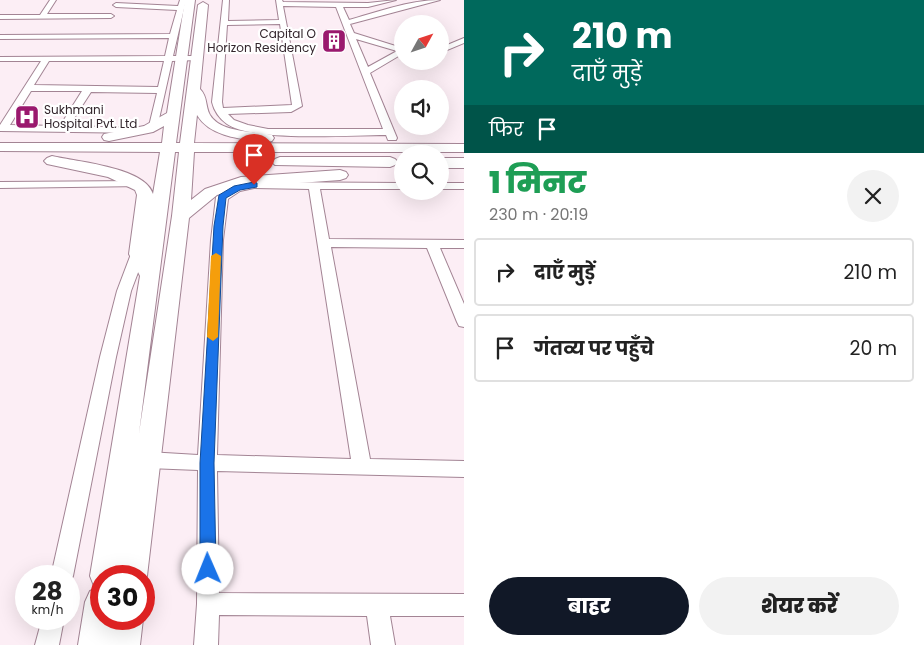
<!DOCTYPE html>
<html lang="hi">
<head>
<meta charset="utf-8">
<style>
  :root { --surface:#fff; --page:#f2f2f2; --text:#222; --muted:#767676; --line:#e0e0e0; --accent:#111827 }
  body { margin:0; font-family:Poppins,"Noto Sans Devanagari",sans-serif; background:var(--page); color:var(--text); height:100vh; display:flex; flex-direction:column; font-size:19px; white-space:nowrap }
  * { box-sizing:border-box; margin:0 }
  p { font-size:16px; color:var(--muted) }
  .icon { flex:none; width:28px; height:28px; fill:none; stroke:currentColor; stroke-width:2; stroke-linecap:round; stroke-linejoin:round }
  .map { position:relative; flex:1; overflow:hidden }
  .sheet { display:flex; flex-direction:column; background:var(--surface); width:460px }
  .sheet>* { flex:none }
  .top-card { background:#00695c; color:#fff; overflow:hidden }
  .needle { width:32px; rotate:50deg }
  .tools { position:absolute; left:394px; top:15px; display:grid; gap:10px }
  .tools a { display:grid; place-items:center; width:55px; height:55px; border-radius:50%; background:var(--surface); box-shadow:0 5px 20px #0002; font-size:25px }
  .speed { position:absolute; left:15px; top:565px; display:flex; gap:10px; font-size:25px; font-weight:700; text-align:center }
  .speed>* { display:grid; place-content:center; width:65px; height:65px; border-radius:50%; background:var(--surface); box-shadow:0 5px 20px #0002; line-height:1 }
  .speed small { font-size:12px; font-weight:400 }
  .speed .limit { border:8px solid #d22; background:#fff; color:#111 }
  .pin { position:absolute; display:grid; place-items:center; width:42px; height:42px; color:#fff; margin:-51px -21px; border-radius:50% 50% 50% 0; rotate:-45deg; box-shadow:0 0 5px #0007 }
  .pin .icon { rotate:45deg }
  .me { position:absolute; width:55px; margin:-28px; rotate:359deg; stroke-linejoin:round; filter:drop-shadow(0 0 4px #0008) }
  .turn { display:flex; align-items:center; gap:18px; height:105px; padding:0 25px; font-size:22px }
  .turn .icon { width:65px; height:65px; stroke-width:2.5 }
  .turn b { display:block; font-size:35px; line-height:42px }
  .then { display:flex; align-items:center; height:48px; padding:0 25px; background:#0003; gap:10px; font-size:19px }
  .round { display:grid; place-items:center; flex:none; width:52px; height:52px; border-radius:26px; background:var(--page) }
  .summary { display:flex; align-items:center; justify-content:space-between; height:85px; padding:0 25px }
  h1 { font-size:30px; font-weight:800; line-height:38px; color:#1e9e55 }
  .action { display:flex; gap:10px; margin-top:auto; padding:10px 25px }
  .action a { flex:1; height:58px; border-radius:30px; background:var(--accent); color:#fff; font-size:20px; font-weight:800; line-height:58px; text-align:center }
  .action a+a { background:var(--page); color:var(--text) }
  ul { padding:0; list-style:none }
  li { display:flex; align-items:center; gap:15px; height:68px; margin:0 10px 8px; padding:0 15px; border:2px solid var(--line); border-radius:5px }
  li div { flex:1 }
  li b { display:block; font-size:19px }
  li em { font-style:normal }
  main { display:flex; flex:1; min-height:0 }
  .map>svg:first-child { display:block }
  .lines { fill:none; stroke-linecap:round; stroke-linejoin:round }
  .street-casing { stroke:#a38494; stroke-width:2 }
  .secondary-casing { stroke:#a38494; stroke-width:2 }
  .street { fill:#fff; fill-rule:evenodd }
  .secondary { fill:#fff; fill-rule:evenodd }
  .route { fill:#1a73e8; stroke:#114b97 }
  .slow { fill:#f59e0b }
  .labels { text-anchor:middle; stroke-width:4.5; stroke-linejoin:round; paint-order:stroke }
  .far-poi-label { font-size:12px; fill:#32252c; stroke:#fff; text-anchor:end }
</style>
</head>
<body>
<main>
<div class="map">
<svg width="464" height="645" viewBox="0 0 464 645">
  <rect width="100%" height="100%" fill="#fceef5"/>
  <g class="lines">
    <defs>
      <g id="street">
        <polygon points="50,0 56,0 47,14 111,14 114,16 111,18 0,19 0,15 40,15"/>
        <path d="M 180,0 L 186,0 L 173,56 L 197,56 L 201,58 L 197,60 L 172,61 L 157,128 L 154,129 L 149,126 L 157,93 L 91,92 L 69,126 L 141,128 L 146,131 L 145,133 L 0,131 L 0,125 L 41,61 L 0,61 L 0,57 L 165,56 L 169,38 L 0,39 L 0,35 L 170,34 L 177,10 L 116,7 L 113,5 L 116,3 L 178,6 ZM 49,61 L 164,61 L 158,87 L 34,85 ZM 31,91 L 82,91 L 60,126 L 10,125 Z"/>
        <path d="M 223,0 L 229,0 L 228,21 L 279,20 L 276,0 L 282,0 L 283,2 L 368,3 L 396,0 L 368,7 L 343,7 L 349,20 C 378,12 409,0 440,0 L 350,24 L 354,33 L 402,48 L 402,54 L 370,73 L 397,138 L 396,140 L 388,140 L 386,135 C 351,135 253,142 227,124 C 220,119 214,111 212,102 ZM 283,6 L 336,7 L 383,129 L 268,129 L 248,125 L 234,120 L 228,114 L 291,112 L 302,106 ZM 280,24 L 292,105 L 223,108 L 222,102 L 227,25 ZM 356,39 L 397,51 L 368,67 Z"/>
        <polygon points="464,38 464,43 440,53 440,48"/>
        <polygon points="139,181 143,182 145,184 143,186 0,188 0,182"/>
        <path d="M 254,182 L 402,183 L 402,189 L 320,189 L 329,239 L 464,240 L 464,248 L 440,248 L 464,304 L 464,327 L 459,326 L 457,322 L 427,248 L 331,247 L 370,459 L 464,461 L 464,477 L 217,471 L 219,593 L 464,594 L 464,616 L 390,616 L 395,645 L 371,645 L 367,616 L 219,615 L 218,645 L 194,645 L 197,604 L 198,470 L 148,468 L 141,465 L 139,460 L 141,455 L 148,452 L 198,455 L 211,240 L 216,197 L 233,186 ZM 254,188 L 309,189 L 351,459 L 217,455 L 223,240 L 228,199 L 240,191 Z"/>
        <rect x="440" y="183" width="24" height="6"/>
        <polygon points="138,250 145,254 131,291 116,357 73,576 69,584 69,576 51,576 100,357 117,291 131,254"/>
        <polygon points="42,619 64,619 59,645 35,645"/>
      </g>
      <g id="secondary">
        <path d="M 185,0 L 195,0 L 176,143 L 180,143 L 198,5 L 203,2 L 208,5 L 200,89 C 208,97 205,106 210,115 C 220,132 250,131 267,134 L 272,135 L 274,138 L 272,141 L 267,142 C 243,139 211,138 197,115 L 194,143 L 464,144 L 464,152 L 194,152 L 191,200 L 205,189 L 241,177 L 340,170 L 346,172 L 348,175 L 346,178 L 340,180 L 243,187 L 217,195 L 189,218 L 147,576 L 144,584 L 144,576 L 101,576 L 101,619 L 143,619 L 140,645 L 78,645 L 85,602 L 90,591 L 97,588 L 94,586 L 90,576 L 140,276 L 129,254 L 137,195 L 135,190 L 108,177 L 47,164 L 44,161 L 47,158 L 52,156 C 77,162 145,167 153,194 L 160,152 L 0,151 L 0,143 L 162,143 L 164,126 L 153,132 L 109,141 L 104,140 L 102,137 L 104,134 L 144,126 L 167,113 ZM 175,152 L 179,152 L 172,216 L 139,433 Z"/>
        <polygon points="280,157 390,157 395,159 398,162 395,165 390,167 275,165 272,162 275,159"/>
        <rect x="440" y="158" width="24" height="10"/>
      </g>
    </defs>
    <use href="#street" class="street-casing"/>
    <use href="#secondary" class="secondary-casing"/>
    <use href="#street" class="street"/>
    <use href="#secondary" class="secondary"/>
  </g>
  <polygon class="route" points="254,182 257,183 257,187 240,190 226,198 223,226 214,463 216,569 214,574 208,577 202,574 200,569 200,463 214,226 219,195 234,186"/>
  <polygon class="slow" points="216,253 221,256 218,337 213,341 207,337 211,256"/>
  <defs>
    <symbol id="building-square" viewBox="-11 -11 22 22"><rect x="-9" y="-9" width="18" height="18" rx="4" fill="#9a196e" stroke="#fff"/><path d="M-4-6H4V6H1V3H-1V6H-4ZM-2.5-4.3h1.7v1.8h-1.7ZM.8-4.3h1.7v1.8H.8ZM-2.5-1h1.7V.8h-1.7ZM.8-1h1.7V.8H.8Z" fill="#fff"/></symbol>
    <symbol id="hospital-square" viewBox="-11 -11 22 22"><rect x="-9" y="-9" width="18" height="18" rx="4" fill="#9a196e" stroke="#fff"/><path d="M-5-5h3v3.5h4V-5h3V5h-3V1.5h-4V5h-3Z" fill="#fff"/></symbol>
  </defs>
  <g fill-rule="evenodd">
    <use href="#building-square" x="320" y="27" width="28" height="28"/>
    <use href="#hospital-square" x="13" y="103" width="28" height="28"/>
  </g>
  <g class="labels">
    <g class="far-poi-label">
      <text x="316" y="38">Capital O<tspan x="316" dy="14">Horizon Residency</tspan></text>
      <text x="44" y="114" text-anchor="start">Sukhmani<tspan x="44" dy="14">Hospital Pvt. Ltd</tspan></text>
    </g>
  </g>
</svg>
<div class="tools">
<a><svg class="needle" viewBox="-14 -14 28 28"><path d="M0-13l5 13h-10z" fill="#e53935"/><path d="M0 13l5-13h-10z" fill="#767676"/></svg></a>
<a><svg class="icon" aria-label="sound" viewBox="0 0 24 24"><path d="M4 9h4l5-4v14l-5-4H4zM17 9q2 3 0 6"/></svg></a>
<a><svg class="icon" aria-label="search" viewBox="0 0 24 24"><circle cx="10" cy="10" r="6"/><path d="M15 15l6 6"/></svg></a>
</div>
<div class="speed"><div>28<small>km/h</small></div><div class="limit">30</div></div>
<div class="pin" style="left:254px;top:185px;background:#d93025"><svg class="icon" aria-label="arrive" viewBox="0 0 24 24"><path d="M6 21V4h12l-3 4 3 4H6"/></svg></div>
<svg class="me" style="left:208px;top:569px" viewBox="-20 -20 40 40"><circle r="19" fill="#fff"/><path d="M0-13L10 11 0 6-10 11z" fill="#1a73e8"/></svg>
</div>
<section class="sheet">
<div class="top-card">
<div class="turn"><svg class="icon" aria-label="right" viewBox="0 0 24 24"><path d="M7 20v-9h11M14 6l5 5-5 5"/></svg><div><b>210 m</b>दाएँ मुड़ें</div></div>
<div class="then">फिर<svg class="icon" aria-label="arrive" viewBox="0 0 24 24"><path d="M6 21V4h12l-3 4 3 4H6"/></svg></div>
</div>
<div class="summary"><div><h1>1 मिनट</h1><p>230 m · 20:19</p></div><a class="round"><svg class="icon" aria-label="close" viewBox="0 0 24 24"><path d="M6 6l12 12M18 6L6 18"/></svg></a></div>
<ul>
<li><svg class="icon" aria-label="right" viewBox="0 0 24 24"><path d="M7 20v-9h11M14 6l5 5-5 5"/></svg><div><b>दाएँ मुड़ें</b></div><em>210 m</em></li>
<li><svg class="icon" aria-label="arrive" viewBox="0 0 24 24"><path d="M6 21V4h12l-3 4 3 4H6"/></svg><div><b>गंतव्य पर पहुँचे</b></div><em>20 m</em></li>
</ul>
<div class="action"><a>बाहर</a><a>शेयर करें</a></div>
</section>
</main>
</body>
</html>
